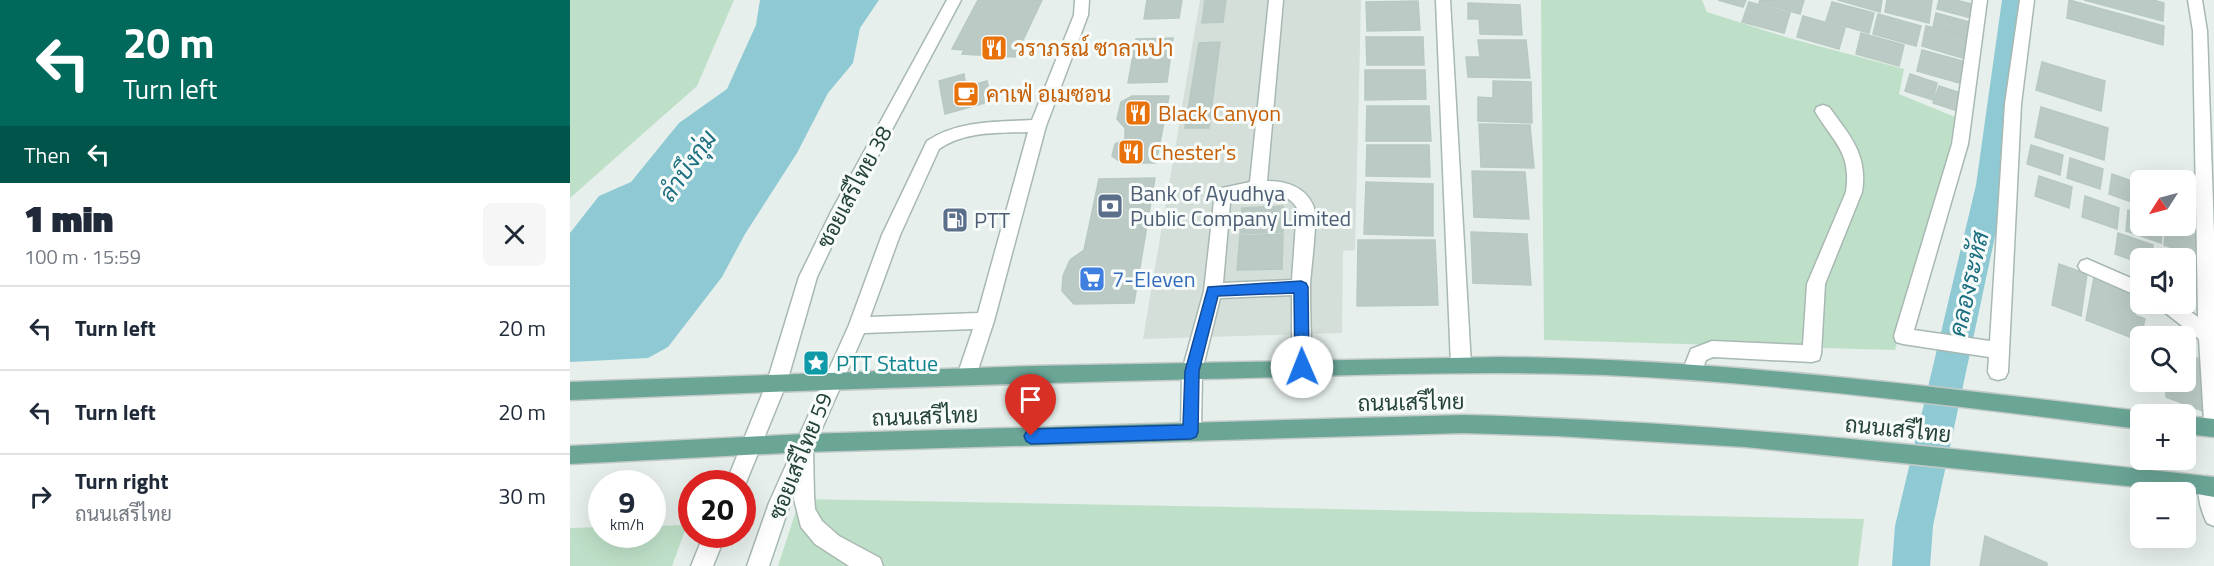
<!DOCTYPE html>
<html lang="en">
<head>
<meta charset="utf-8">
<style>
  :root { --surface:#fff; --page:#f6f6f7; --text:#1f2937; --muted:#747a83; --line:#e0e1e3 }
  body { margin:0; font-family:"Titillium Web",Sarabun,sans-serif; background:var(--page); color:var(--text); height:100vh; display:flex; flex-direction:column; font-size:22px; white-space:nowrap }
  * { box-sizing:border-box; margin:0 }
  p { font-size:20px; color:var(--muted) }
  .icon { flex:none; width:33px; height:33px; fill:none; stroke:currentColor; stroke-width:2; stroke-linecap:round; stroke-linejoin:round }
  .map { position:relative; flex:1; overflow:hidden }
  .sheet { display:flex; flex-direction:column; background:var(--surface); width:570px }
  .sheet>* { flex:none }
  .guide { background:#00695c; color:#fff; overflow:hidden }
  .needle { width:39px; rotate:234deg }
  .tools { position:absolute; left:1560px; top:170px; display:grid; gap:12px }
  .tools a { display:grid; place-items:center; width:66px; height:66px; border-radius:9px; background:var(--surface); box-shadow:0 6px 24px #0002; font-size:30px }
  .speed { position:absolute; left:18px; top:470px; display:flex; gap:12px; font-size:30px; font-weight:700; text-align:center }
  .speed>* { display:grid; place-content:center; width:78px; height:78px; border-radius:50%; background:var(--surface); box-shadow:0 6px 24px #0002; line-height:1 }
  .speed small { font-size:15px; font-weight:400 }
  .speed .limit { border:9px solid #d22; background:#fff; color:#111 }
  .pin { position:absolute; display:grid; place-items:center; width:51px; height:51px; color:#fff; margin:-62px -26px; border-radius:50% 50% 50% 0; rotate:-45deg; box-shadow:0 0 6px #0007 }
  .pin .icon { rotate:45deg }
  .me { position:absolute; width:66px; margin:-33px; rotate:359deg; stroke-linejoin:round; filter:drop-shadow(0 0 4px #0008) }
  .turn { display:flex; align-items:center; gap:21px; height:126px; padding:0 24px; font-size:27px }
  .turn .icon { width:78px; height:78px; stroke-width:2.5 }
  .turn b { display:block; font-size:42px; line-height:51px }
  .then { display:flex; align-items:center; height:57px; padding:0 24px; background:#0003; gap:12px; font-size:22px }
  .round { display:grid; place-items:center; flex:none; width:63px; height:63px; border-radius:9px; background:var(--page) }
  .head { display:flex; align-items:center; justify-content:space-between; height:102px; padding:0 24px }
  h1 { font-size:36px; font-weight:800; line-height:45px }
  ul { padding:0; list-style:none }
  li { display:flex; align-items:center; gap:18px; height:84px; padding:0 24px; border-top:2px solid var(--line) }
  li div { flex:1 }
  li b { display:block; font-size:22px }
  li em { font-style:normal }
  main { display:flex; flex:1; min-height:0 }
  .map>svg:first-child { display:block }
  .built { fill:#d4dfda }
  .green { fill:#bfe0c8 }
  .water { fill:#8ec9d4 }
  .lines { fill:none; stroke-linecap:round; stroke-linejoin:round }
  .canal { fill:#8ec9d4; fill-rule:evenodd }
  .building { fill:#bbcac4; stroke:#b8c9c2; stroke-width:1.5 }
  .minor-casing { stroke:#a8b8b2; stroke-width:3 }
  .major-casing { stroke:#c2cac8; stroke-width:3 }
  .minor { fill:#fff; fill-rule:evenodd }
  .major { fill:#6aa596; fill-rule:evenodd }
  .route { fill:#1a73e8; stroke:#114b97; stroke-width:1.5 }
  .labels { text-anchor:middle; stroke-width:6; stroke-linejoin:round; paint-order:stroke }
  .food-label { font-size:22px; fill:#c56008; stroke:#f7fbf9; text-anchor:start }
  .street-label { font-size:22px; fill:#24423a; stroke:#f7fbf9 }
  .service-label { font-size:22px; fill:#4e5e75; stroke:#f7fbf9; text-anchor:start }
  .shop-label { font-size:22px; fill:#366cbe; stroke:#f7fbf9; text-anchor:start }
  .culture-label { font-size:22px; fill:#0d838f; stroke:#f7fbf9; text-anchor:start }
  .water-label { font-size:24px; font-style:italic; fill:#1c6f80; stroke:#f7fbf9 }
</style>
</head>
<body>
<main>
<section class="sheet">
<div class="guide">
<div class="turn"><svg class="icon" aria-label="left" viewBox="0 0 24 24"><path d="M17 20v-9H6M10 6l-5 5 5 5"/></svg><div><b>20 m</b>Turn left</div></div>
<div class="then">Then<svg class="icon" aria-label="left" viewBox="0 0 24 24"><path d="M17 20v-9H6M10 6l-5 5 5 5"/></svg></div>
</div>
<div class="head"><div><h1>1 min</h1><p>100 m · 15:59</p></div><a class="round"><svg class="icon" aria-label="close" viewBox="0 0 24 24"><path d="M6 6l12 12M18 6L6 18"/></svg></a></div>
<ul>
<li><svg class="icon" aria-label="left" viewBox="0 0 24 24"><path d="M17 20v-9H6M10 6l-5 5 5 5"/></svg><div><b>Turn left</b></div><em>20 m</em></li>
<li><svg class="icon" aria-label="left" viewBox="0 0 24 24"><path d="M17 20v-9H6M10 6l-5 5 5 5"/></svg><div><b>Turn left</b></div><em>20 m</em></li>
<li><svg class="icon" aria-label="right" viewBox="0 0 24 24"><path d="M7 20v-9h11M14 6l5 5-5 5"/></svg><div><b>Turn right</b><p>ถนนเสรีไทย</p></div><em>30 m</em></li>
</ul>
</section>
<div class="map">
<svg width="1644" height="566" viewBox="0 0 1644 566">
  <rect width="100%" height="100%" fill="#e6efeb"/>
  <polygon class="built" points="630,0 791,0 785,250 773,251 772,333 573,339"/>
  <g class="green">
    <polygon points="0,0 164,0 127,86 0,198"/>
    <polygon points="971,0 1132,0 1137,12 1219,38 1334,69 1329,94 1385,117 1371,196 1325,350 974,340"/>
    <polygon points="230,499 1294,519 1288,566 208,566"/>
    <polygon points="117,525 102,566 0,566 0,528 31,527 32,534 82,534 83,526"/>
  </g>
  <polygon class="water" points="190,0 309,0 290,28 283,63 258,93 227,153 175,234 152,277 98,347 78,358 0,362 0,233 29,196 61,182 109,123 157,89 186,25"/>
  <g class="lines">
    <polygon class="canal" points="1432,0 1456,0 1436,185 1363,526 1360,566 1322,566 1325,526 1406,185"/>
  </g>
  <g class="building">
    <polygon points="408,0 472,0 445,57 392,54 394,50 382,49"/>
    <polygon points="577,0 612,0 609,18 574,19"/>
    <polygon points="635,0 656,0 653,22 632,23"/>
    <polygon points="1148,0 1176,0 1173,7"/>
    <polygon points="1190,0 1234,0 1230,14 1189,3"/>
    <polygon points="1268,0 1312,0 1310,12"/>
    <polygon points="1317,0 1362,0 1359,23 1315,12"/>
    <polygon points="1369,0 1386,0 1406,5 1405,19 1367,9"/>
    <polygon points="1499,0 1594,26 1593,45 1497,18"/>
    <polygon points="1514,0 1583,0 1594,3 1593,21"/>
    <polygon points="848,1 850,30 797,31 796,2"/>
    <polygon points="1179,2 1220,13 1214,33 1172,22"/>
    <polygon points="1262,2 1304,13 1299,33 1256,21"/>
    <polygon points="898,3 950,5 952,35 910,34 909,19 898,19"/>
    <polygon points="1366,13 1403,23 1401,37 1363,27"/>
    <polygon points="1308,14 1351,26 1346,46 1303,34"/>
    <polygon points="1233,16 1275,28 1269,49 1227,37"/>
    <polygon points="1356,26 1400,37 1396,59 1352,46"/>
    <polygon points="1291,33 1334,45 1329,66 1286,54"/>
    <polygon points="796,37 853,37 854,65 797,65"/>
    <polygon points="603,38 597,82 558,83 566,39"/>
    <polygon points="908,40 956,40 960,78 898,77 896,57 910,57"/>
    <polygon points="650,42 639,128 615,128 629,43"/>
    <polygon points="1352,50 1396,62 1393,84 1347,71"/>
    <polygon points="1472,62 1535,81 1531,111 1466,90"/>
    <polygon points="795,70 855,70 856,99 795,100"/>
    <polygon points="394,74 396,87 417,81 422,101 375,114 369,81"/>
    <polygon points="1340,74 1367,83 1363,100 1335,91"/>
    <polygon points="923,81 961,82 962,123 908,121 908,97 923,98"/>
    <polygon points="1369,86 1394,94 1391,112 1363,103"/>
    <polygon points="562,96 599,96 586,163 552,163 542,156 545,144 555,139 555,128 547,119 551,102"/>
    <polygon points="797,106 859,106 861,141 796,141"/>
    <polygon points="1471,107 1538,128 1534,160 1465,137"/>
    <polygon points="909,124 960,125 964,168 911,167"/>
    <polygon points="797,145 859,145 860,177 796,176"/>
    <polygon points="1461,145 1493,155 1490,175 1457,164"/>
    <polygon points="1500,158 1533,169 1530,189 1497,178"/>
    <polygon points="902,171 955,172 959,219 904,217"/>
    <polygon points="1542,174 1570,184 1570,205 1539,194"/>
    <polygon points="1469,176 1502,187 1499,208 1465,196"/>
    <polygon points="585,178 564,303 504,304 492,291 493,276 500,260 514,250 529,179"/>
    <polygon points="796,182 863,184 863,236 794,234"/>
    <polygon points="1515,196 1549,208 1547,229 1512,217"/>
    <polygon points="1616,202 1630,206 1628,227 1616,223"/>
    <polygon points="713,206 713,232 670,234 672,208"/>
    <polygon points="1558,210 1570,214 1570,225 1593,225 1591,243 1556,231"/>
    <polygon points="1596,225 1631,236 1631,258 1594,245"/>
    <polygon points="901,232 957,234 961,285 903,283"/>
    <polygon points="1548,233 1583,245 1582,258 1570,258 1570,263 1545,254"/>
    <polygon points="713,234 712,269 667,270 670,236"/>
    <polygon points="788,240 865,240 868,305 787,306"/>
    <polygon points="1595,249 1631,262 1630,284 1616,279 1616,258 1594,258"/>
    <polygon points="1489,264 1517,274 1511,316 1482,305"/>
    <polygon points="1524,277 1568,293 1565,315 1575,319 1570,341 1516,320"/>
    <polygon points="1616,354 1635,361 1635,412 1596,397 1596,381 1616,381"/>
    <polygon points="1415,536 1477,563 1477,566 1410,566"/>
  </g>
  <g class="lines">
    <defs>
      <g id="minor">
        <polygon points="377,0 391,0 275,218 247,277 217,382 173,490 172,483 156,483 197,382 229,277 261,212"/>
        <path d="M 505,0 L 519,0 L 518,15 L 476,126 L 424,321 L 404,382 L 397,385 L 390,382 L 387,376 L 403,329 L 294,333 L 243,449 L 244,495 L 245,509 L 252,521 L 269,536 L 310,558 L 313,566 L 279,566 L 245,544 L 231,527 L 223,495 L 199,566 L 177,566 L 199,503 L 279,325 L 312,235 L 357,141 C 388,120 427,122 462,120 L 504,15 ZM 458,132 L 408,313 L 300,317 L 330,235 L 369,149 C 395,131 428,133 458,132 Z"/>
        <path d="M 699,0 L 713,0 L 697,181 C 716,181 735,187 743,205 C 749,218 740,271 740,288 C 740,314 741,341 742,367 L 739,373 L 732,375 L 725,373 L 722,367 L 722,295 L 650,298 L 632,371 L 631,432 L 628,438 L 621,441 L 614,438 L 611,432 L 612,371 L 634,291 L 644,201 L 652,188 L 680,182 ZM 684,194 C 701,196 717,191 727,208 L 722,280 L 653,283 L 660,203 L 664,198 Z"/>
        <polygon points="866,0 880,0 901,365 898,371 891,373 884,371 881,365"/>
        <polygon points="1403,0 1417,0 1398,144 1344,330 1420,341 1435,104 1450,0 1464,0 1451,104 1438,372 1435,378 1428,380 1421,378 1418,372 1419,357 1333,344 1326,342 1324,336 1382,144"/>
        <polygon points="1618,0 1632,0 1637,31 1644,233 1644,430 1637,427 1634,421 1629,339 1589,308 1586,303 1609,303 1628,317 1623,31"/>
        <path d="M 1253,105 L 1259,107 C 1280,136 1298,154 1292,192 L 1255,284 L 1251,354 L 1249,360 L 1242,362 L 1143,357 L 1136,360 L 1129,378 L 1122,380 L 1115,378 L 1112,372 L 1121,349 L 1142,341 L 1233,345 L 1237,284 L 1276,192 C 1282,152 1263,142 1245,111 L 1247,107 Z"/>
        <polygon points="1517,259 1570,282 1570,297 1511,271 1508,266 1511,261"/>
        <path d="M 1638,476 L 1644,479 L 1644,526 L 1637,523 C 1631,511 1625,491 1631,479 Z"/>
        <polygon points="134,534 156,534 143,566 121,566"/>
      </g>
      <g id="major">
        <path d="M 931,357 C 1145,359 1357,386 1570,411 L 1577,414 L 1570,414 L 1570,429 C 1392,407 1214,383 1035,375 C 901,370 766,376 632,379 C 421,384 211,391 0,400 L 0,382 L 462,366 Z"/>
        <path d="M 893,415 C 1145,421 1394,450 1644,477 L 1644,497 L 1616,492 L 1175,447 L 987,436 L 893,433 L 234,452 L 0,464 L 0,446 L 234,434 Z"/>
        <polygon points="1616,416 1644,419 1644,437 1616,434"/>
      </g>
    </defs>
    <use href="#minor" class="minor-casing"/>
    <use href="#major" class="major-casing"/>
    <use href="#minor" class="minor"/>
    <use href="#major" class="major"/>
  </g>
  <polygon class="route" points="731,281 736,283 738,287 739,367 737,372 732,374 727,372 725,367 724,293 648,296 629,371 628,432 626,437 621,439 461,444 456,441 454,436 456,432 461,429 613,425 615,371 638,287"/>
  <defs>
    <symbol id="restaurant-square" viewBox="-11 -11 22 22"><rect x="-9" y="-9" width="18" height="18" rx="4" fill="#e8710a" stroke="#f7fbf9"/><path d="M-5-6h1v4h1v-4h1v4h1v-4h1v5L-1.5 .5V6h-2V.5L-5-1ZM5-6V6H3V1.5H1.5Q1.5-4 5-6Z" fill="#fff"/></symbol>
    <symbol id="cafe-square" viewBox="-11 -11 22 22"><rect x="-9" y="-9" width="18" height="18" rx="4" fill="#e8710a" stroke="#f7fbf9"/><path d="M-5.5-4.5H6V0H3Q3 3.5 0 3.5H-2.5Q-5.5 3.5-5.5 0ZM3-3.2v2h1.7v-2ZM-6 4.5H4V6H-6Z" fill="#fff"/></symbol>
    <symbol id="bank-square" viewBox="-11 -11 22 22"><rect x="-9" y="-9" width="18" height="18" rx="4" fill="#5c6f8a" stroke="#f7fbf9"/><path d="M-6-4H6V4H-6ZM0-2.3a2.3 2.3 0 1 0 0 4.6a2.3 2.3 0 1 0 0-4.6Z" fill="#fff"/></symbol>
    <symbol id="fuel-square" viewBox="-11 -11 22 22"><rect x="-9" y="-9" width="18" height="18" rx="4" fill="#5c6f8a" stroke="#f7fbf9"/><path d="M-5.5-6h7V0h2V4h1.3V-2.5L3-4.5l.8-.8L6-3V5H2.5V1h-1V6h-7ZM-4.2-4.7v3.2H.2V-4.7Z" fill="#fff"/></symbol>
    <symbol id="supermarket-square" viewBox="-11 -11 22 22"><rect x="-9" y="-9" width="18" height="18" rx="4" fill="#3f7fe0" stroke="#f7fbf9"/><path d="M-6-5.5h2.5l.6 2H6L4.5 2H-2.5L-4.4-4H-6ZM-1.5 3.2a1.3 1.3 0 1 0 .1 0ZM3 3.2a1.3 1.3 0 1 0 .1 0Z" fill="#fff"/></symbol>
    <symbol id="sight-square" viewBox="-11 -11 22 22"><rect x="-9" y="-9" width="18" height="18" rx="4" fill="#0f9aa8" stroke="#f7fbf9"/><path d="M0-6L1.8-2.2L6-1.7L2.9 1.2L3.7 5.4L0 3.3L-3.7 5.4L-2.9 1.2L-6-1.7L-1.8-2.2Z" fill="#fff"/></symbol>
  </defs>
  <g fill-rule="evenodd">
    <use href="#restaurant-square" x="409" y="33" width="30" height="30"/>
    <use href="#cafe-square" x="381" y="79" width="30" height="30"/>
    <use href="#restaurant-square" x="553" y="98" width="30" height="30"/>
    <use href="#restaurant-square" x="546" y="137" width="30" height="30"/>
    <use href="#bank-square" x="525" y="191" width="30" height="30"/>
    <use href="#fuel-square" x="370" y="205" width="30" height="30"/>
    <use href="#supermarket-square" x="507" y="264" width="30" height="30"/>
    <use href="#sight-square" x="231" y="348" width="30" height="30"/>
  </g>
  <g class="labels">
    <g class="food-label">
      <text x="444" y="56">วราภรณ์ ซาลาเปา</text>
      <text x="416" y="102">คาเฟ่ อเมซอน</text>
      <text x="588" y="121">Black Canyon</text>
      <text x="580" y="160">Chester's</text>
    </g>
    <g class="street-label">
      <text transform="translate(284 187) rotate(-62)" y="8">ซอยเสรีไทย 38</text>
      <text transform="translate(841 402) rotate(-1)" y="8">ถนนเสรีไทย</text>
      <text transform="translate(355 416) rotate(-2)" y="8">ถนนเสรีไทย</text>
      <text transform="translate(1328 429) rotate(6)" y="8">ถนนเสรีไทย</text>
      <text transform="translate(230 456) rotate(-68)" y="8">ซอยเสรีไทย 59</text>
    </g>
    <g class="service-label">
      <text x="560" y="201">Bank of Ayudhya<tspan x="560" dy="25">Public Company Limited</tspan></text>
      <text x="404" y="228">PTT</text>
    </g>
    <g class="shop-label">
      <text x="542" y="287">7-Eleven</text>
    </g>
    <g class="culture-label">
      <text x="266" y="371">PTT Statue</text>
    </g>
    <g class="water-label">
      <text transform="translate(118 166) rotate(-55)" y="8">ลำบึงกุ่ม</text>
      <text transform="translate(1399 284) rotate(-77)" y="8">คลองระหัส</text>
    </g>
  </g>
</svg>
<div class="tools">
<a><svg class="needle" viewBox="-14 -14 28 28"><path d="M0-13l5 13h-10z" fill="#e53935"/><path d="M0 13l5-13h-10z" fill="#747a83"/></svg></a>
<a><svg class="icon" aria-label="sound" viewBox="0 0 24 24"><path d="M4 9h4l5-4v14l-5-4H4zM17 9q2 3 0 6"/></svg></a>
<a><svg class="icon" aria-label="search" viewBox="0 0 24 24"><circle cx="10" cy="10" r="6"/><path d="M15 15l6 6"/></svg></a>
<a>+</a>
<a>−</a>
</div>
<div class="speed"><div>9<small>km/h</small></div><div class="limit">20</div></div>
<div class="pin" style="left:461px;top:436px;background:#d93025"><svg class="icon" aria-label="arrive" viewBox="0 0 24 24"><path d="M6 21V4h12l-3 4 3 4H6"/></svg></div>
<svg class="me" style="left:732px;top:367px" viewBox="-20 -20 40 40"><circle r="19" fill="#fff"/><path d="M0-13L10 11 0 6-10 11z" fill="#1a73e8"/></svg>
</div>
</main>
</body>
</html>
